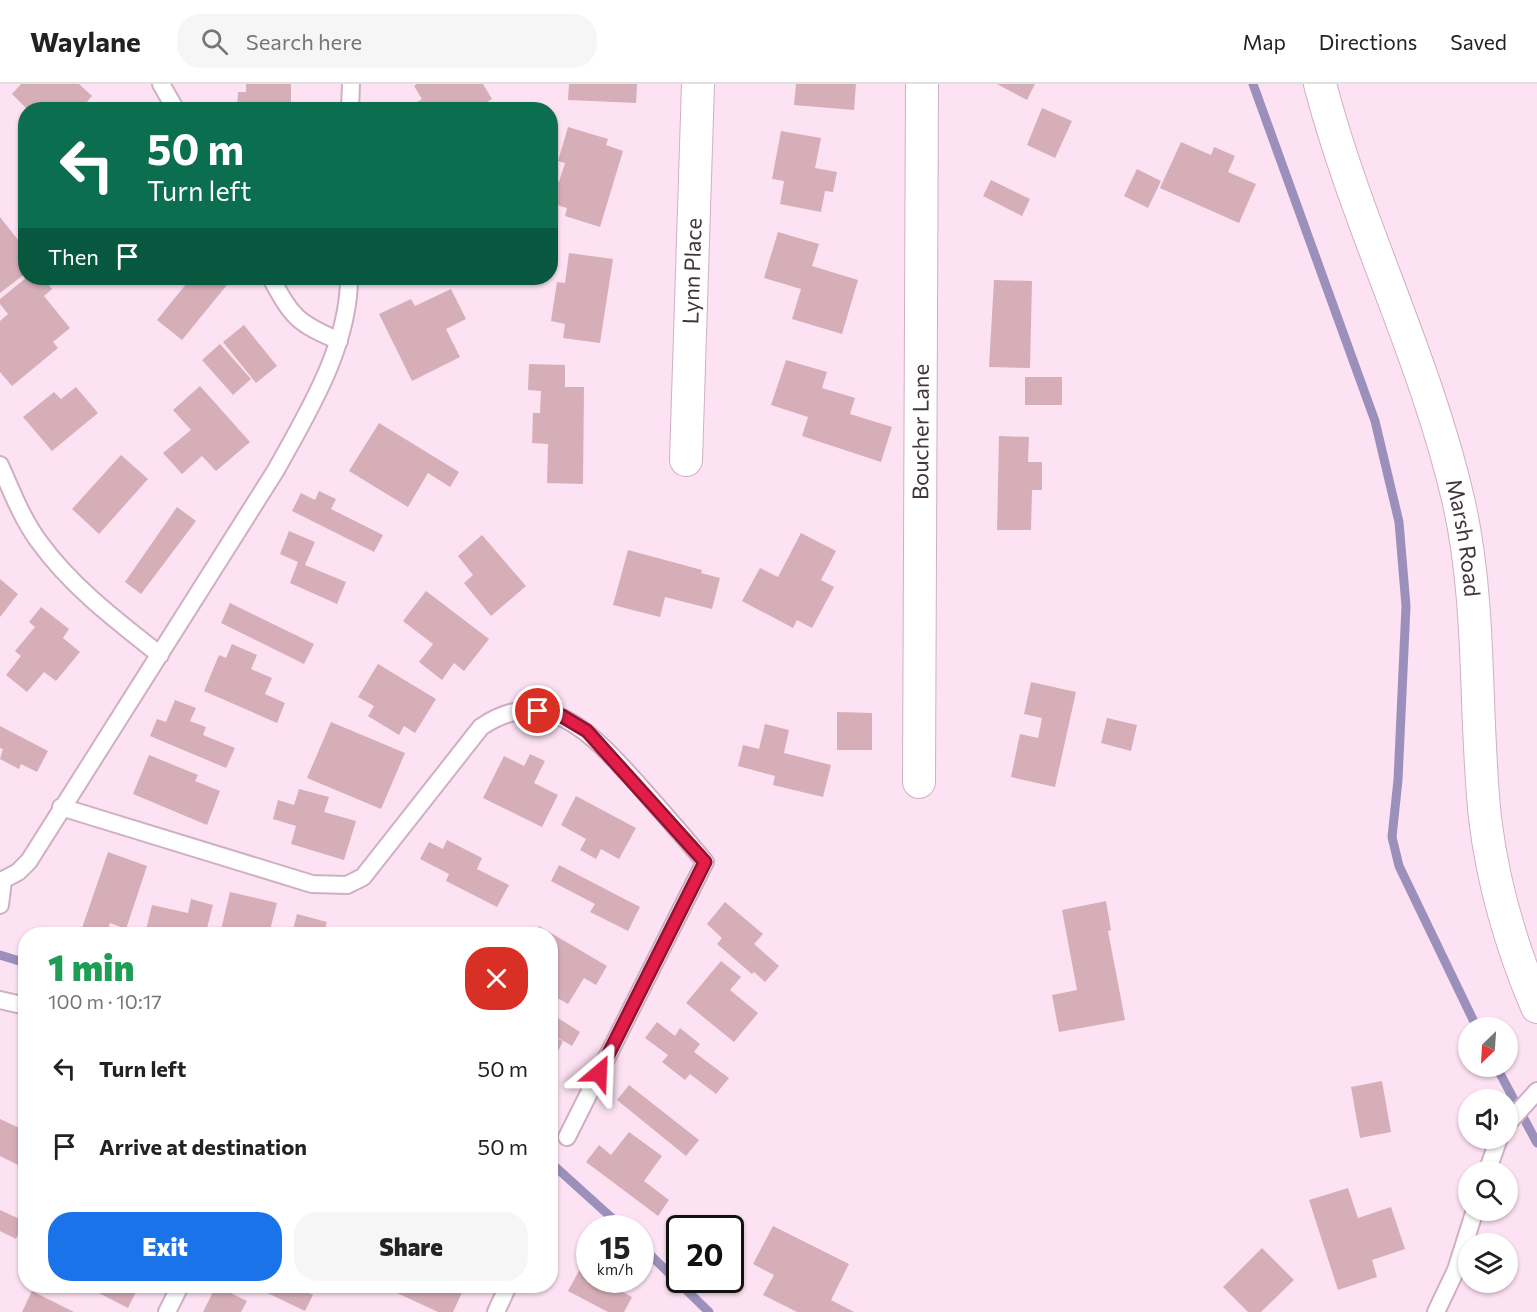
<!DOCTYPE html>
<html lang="en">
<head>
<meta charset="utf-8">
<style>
  body { margin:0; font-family:Commissioner,sans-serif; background:#f6f6f6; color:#222; height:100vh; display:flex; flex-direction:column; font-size:22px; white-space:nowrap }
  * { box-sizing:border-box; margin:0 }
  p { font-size:20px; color:#767676 }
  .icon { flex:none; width:33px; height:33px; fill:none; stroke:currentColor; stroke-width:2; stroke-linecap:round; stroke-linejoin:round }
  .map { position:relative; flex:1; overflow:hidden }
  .sheet { position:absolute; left:18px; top:843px; width:540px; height:366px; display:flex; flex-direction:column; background:#fff; border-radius:24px; box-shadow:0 2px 4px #0004 }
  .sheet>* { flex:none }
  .top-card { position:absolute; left:18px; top:18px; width:540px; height:183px; border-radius:24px; box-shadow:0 2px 4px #0004; background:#0b6e4f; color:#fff; overflow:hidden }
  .needle { width:39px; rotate:205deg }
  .fabs { position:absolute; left:1458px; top:933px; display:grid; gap:12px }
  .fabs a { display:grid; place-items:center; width:60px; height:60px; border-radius:50%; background:#fff; box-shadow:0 2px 4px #0004; font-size:30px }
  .speed { position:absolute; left:576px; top:1131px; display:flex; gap:12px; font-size:30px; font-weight:700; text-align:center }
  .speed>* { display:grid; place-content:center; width:78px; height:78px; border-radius:50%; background:#fff; box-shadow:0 2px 4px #0004; line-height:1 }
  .speed small { font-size:15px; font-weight:400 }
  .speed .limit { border:3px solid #111; border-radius:9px; background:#fff; color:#111 }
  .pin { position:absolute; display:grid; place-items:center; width:51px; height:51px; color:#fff; margin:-26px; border:3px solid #fff; border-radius:50%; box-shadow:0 2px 6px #0007 }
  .me { position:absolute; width:66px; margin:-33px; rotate:26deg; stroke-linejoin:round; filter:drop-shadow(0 0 4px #0008) }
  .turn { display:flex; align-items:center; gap:21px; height:126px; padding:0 30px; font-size:27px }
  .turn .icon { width:78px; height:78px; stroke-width:2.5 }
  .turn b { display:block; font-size:42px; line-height:51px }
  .then { display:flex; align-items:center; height:57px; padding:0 30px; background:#0003; gap:12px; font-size:22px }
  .round { display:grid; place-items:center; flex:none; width:63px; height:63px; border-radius:24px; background:#f6f6f6 }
  .summary { display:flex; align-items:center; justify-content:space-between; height:102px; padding:0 30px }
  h1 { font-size:36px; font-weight:800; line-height:45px; color:#1e9e55 }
  .button { display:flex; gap:12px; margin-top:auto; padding:12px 30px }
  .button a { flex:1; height:69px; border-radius:24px; background:#1a73e8; color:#fff; font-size:24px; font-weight:800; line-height:69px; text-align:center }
  .button a+a { background:#f6f6f6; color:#222 }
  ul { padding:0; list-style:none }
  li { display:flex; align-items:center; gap:18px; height:78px; padding:0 30px }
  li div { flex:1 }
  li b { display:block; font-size:22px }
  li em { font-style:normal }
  header { display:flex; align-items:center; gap:36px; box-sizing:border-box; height:84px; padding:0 30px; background:#fff; border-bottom:2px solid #e0e0e0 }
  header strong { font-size:28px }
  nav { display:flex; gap:33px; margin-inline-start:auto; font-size:21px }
  .search { width:420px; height:54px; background:#f6f6f6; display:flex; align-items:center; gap:15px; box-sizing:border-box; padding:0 21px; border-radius:24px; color:#767676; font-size:22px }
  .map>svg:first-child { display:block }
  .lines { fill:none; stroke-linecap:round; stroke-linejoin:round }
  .stream { stroke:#9b90bb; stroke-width:9 }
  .building { fill:#d6aeb7 }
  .service-casing { stroke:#d0afc5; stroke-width:20 }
  .minor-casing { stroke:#d0afc5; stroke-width:34 }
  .service { stroke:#fff; stroke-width:16 }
  .minor { stroke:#fff; stroke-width:32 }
  .route-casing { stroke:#92132f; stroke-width:15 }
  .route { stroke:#e11d48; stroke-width:10 }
  .labels { text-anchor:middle; stroke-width:4.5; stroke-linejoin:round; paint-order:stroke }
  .street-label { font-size:22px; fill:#41343d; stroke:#fff }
</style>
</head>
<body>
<header>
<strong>Waylane</strong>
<div class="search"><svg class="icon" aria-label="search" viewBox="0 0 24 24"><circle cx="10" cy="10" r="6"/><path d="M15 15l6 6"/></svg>Search here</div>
<nav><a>Map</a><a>Directions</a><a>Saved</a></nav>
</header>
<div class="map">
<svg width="1537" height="1228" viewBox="0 0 1537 1228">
  <rect width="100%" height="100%" fill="#fde2f3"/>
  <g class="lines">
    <path class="stream" d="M1253,0L1375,337L1399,438L1406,522L1398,696L1392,753L1399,782L1477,944
      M0,871L26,879
      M1496,982L1537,1059
      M550,1078L623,1144
      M640,1161L709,1228"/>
  </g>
  <path class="building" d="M21,0H79L92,12L80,26H58L53,21L48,26H28L12,10Z
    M246,0H291V26H237L238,8H246Z
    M417,0H483L492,15L474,26H404L422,15L414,2Z
    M569,0H637L636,19L568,16Z
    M796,0H856L854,26L794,21Z
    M997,0H1035L1027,16Z
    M1042,24L1072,37L1055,74L1027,61Z
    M568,43L608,55L606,61L623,67L600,143L565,132L567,124L550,119V95L559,98L565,79L558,77Z
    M781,47L821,54L815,84L837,88L833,108L825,107L821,128L780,120L784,97L772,95Z
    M1181,58L1211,71L1214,63L1235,72L1228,88L1256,100L1239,139L1160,104Z
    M1137,85L1161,97L1148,124L1124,112Z
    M991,96L1030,115L1022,132L983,112Z
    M0,133L26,166V176L20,180L26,189L0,209Z
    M778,148L819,160L812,182L858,196L842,250L792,235L801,205L764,194Z
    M569,169L613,175L600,259L563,254L565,240L551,237L557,198L565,199Z
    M26,194H43L52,205L44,212L70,244L53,258L58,264L12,302L0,288V237L8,230L0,220V215Z
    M191,194H228L231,196L182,256L157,236Z
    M994,196L1032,197L1030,284L989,283Z
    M451,205L466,235L446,245L460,273L412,297L379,230L411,215L415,222Z
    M244,241L277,282L256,299L223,258Z
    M220,260L251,295L233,311L202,276Z
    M786,276L827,288L822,304L855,314L850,330L892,343L881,378L802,352L808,333L771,321Z
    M529,280L565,281V303H584L583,400L547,399L548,360L532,359L533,329H540L541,307L528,306Z
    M1025,293H1062V321H1025Z
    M200,302L250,358L216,387L202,372L182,390L163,369L191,346L173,326Z
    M76,303L98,329L52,367L23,333L54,308L61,315Z
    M379,339L459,388L450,403L428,389L408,423L349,387Z
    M999,352L1029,353L1028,378H1042V406H1032L1031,446H997Z
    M121,371L148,395L99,450L72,425Z
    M319,407L336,415L331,425L383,451L374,468L292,427L301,409L315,416Z
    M177,423L196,437L141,510L125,498Z
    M289,447L315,458L305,481L346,498L337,520L290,499L298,478L280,470Z
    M801,449L836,467L821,496L834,503L812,544L797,536L793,544L742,517L760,484L778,493Z
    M482,451L526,502L491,532L464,499L473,491L458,472Z
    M628,466L702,486L701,489L720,494L712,525L665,513L660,533L613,521Z
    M0,495L18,510L0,533Z
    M426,507L489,555L464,587L454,579L442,596L419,578L433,560L403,537Z
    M230,519L314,560L304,580L221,539Z
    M41,523L69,545L63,554L80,568L56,597L44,588L27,608L6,591L21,572L15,567L35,543L29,538Z
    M232,560L257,571L251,585L272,594L265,610L285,619L277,639L204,607L219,571L226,574Z
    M378,580L436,615L415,649L404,642L399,651L368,632L374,622L358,613Z
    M1031,598L1076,608L1055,703L1011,693L1020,650L1038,654L1042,634L1024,630Z
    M175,616L196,624L190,637L206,643L203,651L235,664L226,684L150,652L157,635L166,638Z
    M837,628L872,629V666H837Z
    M1107,634L1137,641L1131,667L1101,659Z
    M331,638L405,669L381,725L307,694Z
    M765,640L789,646L784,669L831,681L823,713L773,701L775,692L738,682L743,661L759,665Z
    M0,642L48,667L37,688L21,680L19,685L0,675L3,665L0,664Z
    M530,670L545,677L534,699L558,711L542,743L483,714L504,672L524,682Z
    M149,671L198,691L195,697L220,707L207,741L133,710Z
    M299,705L329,713L324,728L356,737L344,776L291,760L296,742L273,735L278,716L294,721Z
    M576,712L636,744L619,775L601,765L596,775L580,766L586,755L561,741Z
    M447,756L482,774L477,785L509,801L497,823L446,797L449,790L420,775L429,758L443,765Z
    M108,768L147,782L126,845L110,839L106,850H80Z
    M559,781L640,823L628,847L590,828L595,820L551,797Z
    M230,808L277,819L269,850H220Z
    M191,815L213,821L206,848L198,846L197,850H145L152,821L188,829Z
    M1106,817L1111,846L1108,847L1125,936L1059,948L1052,911L1077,906L1062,826Z
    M725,818L763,850L754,860L779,882L765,898L754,888L752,890L717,860L722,854L707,840Z
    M297,830L327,838L323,850H292Z
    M539,842L607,882L596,901L584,894L568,920L550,910V850H534Z
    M721,877L741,893L730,906L758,929L734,958L686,919Z
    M550,929L580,948L572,962L550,949Z
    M657,938L675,952L680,944L700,960L694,968L729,994L716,1010L690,990L685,996L662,978L668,971L645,954Z
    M550,951L563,957L553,977L550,975Z
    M1382,997L1391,1048L1360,1054L1351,1003Z
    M629,1001L699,1056L686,1072L617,1016Z
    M0,1035L26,1047V1085L0,1072Z
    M629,1048L662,1072L644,1097L669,1116L658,1132L586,1078L599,1061L611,1071Z
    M1348,1104L1358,1134L1391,1123L1405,1165L1372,1176L1377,1193L1338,1206L1309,1116Z
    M0,1126L24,1137L16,1155L0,1147Z
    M773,1142L849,1180L831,1216L854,1228H797L763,1211L774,1191L753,1180Z
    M1262,1164L1294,1196L1261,1228H1248L1223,1203Z
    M580,1185L590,1190V1196H600L632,1213L624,1228H608L568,1207Z
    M93,1202H139L128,1224L91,1205Z
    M216,1202L247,1217L241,1228H203Z
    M253,1202H295L313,1211L305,1227Z
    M382,1202H465L453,1228H438Z
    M32,1207L74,1228H22Z"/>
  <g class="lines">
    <g class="service-casing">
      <path id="service" d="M161,0L176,26
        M350,26L351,0
        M271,194C292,233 297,239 339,257
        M0,381C12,408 22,435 40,459C72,503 117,537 160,571
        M61,723L312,800L347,801L363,793L481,643C547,598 594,652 636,698C659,724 683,751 705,778L567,1053
        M0,821L3,796L18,788L29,777L276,386C308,328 349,262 349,194
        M0,916L26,922
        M1508,1039L1537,1007
        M1487,1088L1499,1054
        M167,1228L180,1202
        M496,1228L508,1202
        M1436,1228L1456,1186L1475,1126"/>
    </g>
    <g class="minor-casing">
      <g id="minor">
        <path id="s1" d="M1320,0C1357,142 1426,274 1459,419C1482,522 1474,629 1485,734C1493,800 1511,862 1537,923"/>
        <path id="s2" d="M686,376L698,0"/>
        <path id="s3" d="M919,698L922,0"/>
      </g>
    </g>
    <use href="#service" class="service"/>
    <use href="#minor" class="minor"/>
  </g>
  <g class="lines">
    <g class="route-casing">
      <path id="route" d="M538,627L562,632L587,647L705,778L599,989"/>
    </g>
    <use href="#route" class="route"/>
  </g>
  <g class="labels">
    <g class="street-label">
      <text dy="8" stroke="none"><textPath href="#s2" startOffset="189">Lynn Place</textPath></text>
      <text dy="8" stroke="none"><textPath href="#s3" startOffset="350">Boucher Lane</textPath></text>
      <text dy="8" stroke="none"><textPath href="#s1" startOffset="477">Marsh Road</textPath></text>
    </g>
  </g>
</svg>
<div class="fabs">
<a><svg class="needle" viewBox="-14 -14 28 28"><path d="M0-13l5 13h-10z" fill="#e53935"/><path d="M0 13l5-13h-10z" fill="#767676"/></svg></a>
<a><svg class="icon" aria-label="sound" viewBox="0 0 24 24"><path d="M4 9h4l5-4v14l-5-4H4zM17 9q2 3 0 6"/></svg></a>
<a><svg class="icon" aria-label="search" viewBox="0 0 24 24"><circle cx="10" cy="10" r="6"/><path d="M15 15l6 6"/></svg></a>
<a><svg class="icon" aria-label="layers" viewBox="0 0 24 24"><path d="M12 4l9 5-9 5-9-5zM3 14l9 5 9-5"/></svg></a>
</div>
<div class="speed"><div>15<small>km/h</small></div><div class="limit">20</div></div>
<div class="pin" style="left:538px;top:627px;background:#d93025"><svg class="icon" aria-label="arrive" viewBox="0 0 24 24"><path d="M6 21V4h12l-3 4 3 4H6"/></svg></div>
<svg class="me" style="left:599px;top:989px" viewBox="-20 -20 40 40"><path d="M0-17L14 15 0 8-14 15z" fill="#e11d48" stroke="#fff" stroke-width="4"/></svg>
<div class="top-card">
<div class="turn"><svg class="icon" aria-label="left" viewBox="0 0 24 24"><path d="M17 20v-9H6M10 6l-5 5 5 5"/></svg><div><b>50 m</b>Turn left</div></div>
<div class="then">Then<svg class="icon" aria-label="arrive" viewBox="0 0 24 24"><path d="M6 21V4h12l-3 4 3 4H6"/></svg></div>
</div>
<section class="sheet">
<div class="summary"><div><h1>1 min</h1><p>100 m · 10:17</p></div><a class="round" style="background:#d93025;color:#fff"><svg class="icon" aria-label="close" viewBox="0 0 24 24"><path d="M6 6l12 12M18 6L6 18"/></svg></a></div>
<ul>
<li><svg class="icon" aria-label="left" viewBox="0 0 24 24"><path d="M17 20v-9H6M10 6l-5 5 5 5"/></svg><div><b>Turn left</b></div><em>50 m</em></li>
<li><svg class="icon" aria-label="arrive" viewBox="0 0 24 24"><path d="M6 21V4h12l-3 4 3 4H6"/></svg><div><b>Arrive at destination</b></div><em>50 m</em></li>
</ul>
<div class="button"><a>Exit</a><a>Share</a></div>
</section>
</div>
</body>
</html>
